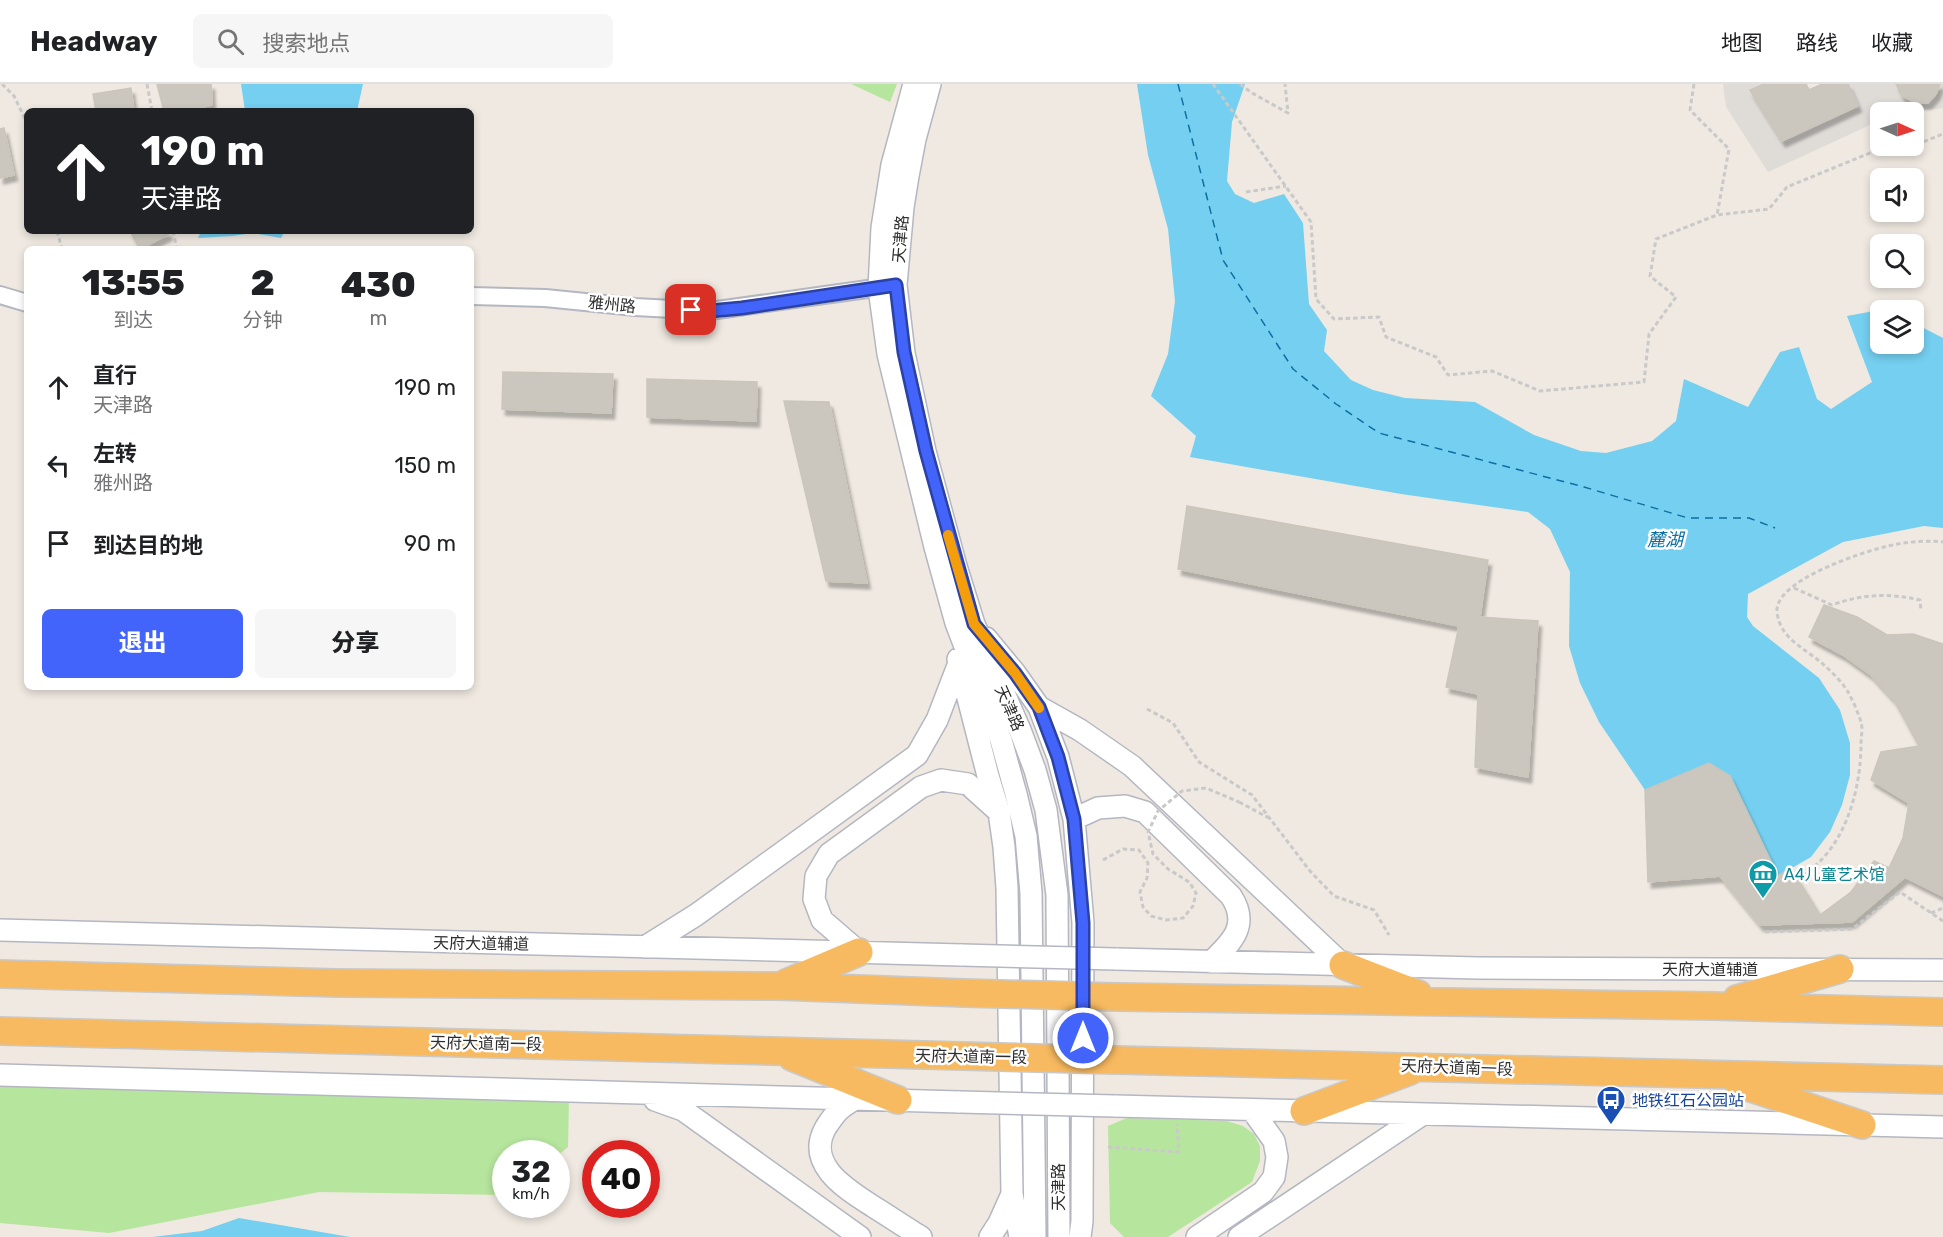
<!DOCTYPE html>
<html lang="zh">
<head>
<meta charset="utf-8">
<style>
  body { margin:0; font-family:Rubik,"Noto Sans SC",sans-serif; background:#f6f6f6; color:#202124; height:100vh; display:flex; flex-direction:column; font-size:22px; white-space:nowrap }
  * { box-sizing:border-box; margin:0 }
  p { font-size:20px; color:#757577 }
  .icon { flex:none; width:33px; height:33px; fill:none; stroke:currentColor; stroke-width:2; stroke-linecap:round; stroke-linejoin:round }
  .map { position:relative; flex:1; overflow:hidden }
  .drawer { position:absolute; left:24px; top:162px; width:450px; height:444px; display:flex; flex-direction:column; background:#fff; border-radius:9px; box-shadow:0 3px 9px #0003 }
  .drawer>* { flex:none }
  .top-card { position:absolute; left:24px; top:24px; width:450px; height:126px; border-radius:9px; box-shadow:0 3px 9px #0003; background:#202124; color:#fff; overflow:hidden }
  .needle { width:39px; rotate:93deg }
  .controls { position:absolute; left:1870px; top:18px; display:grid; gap:12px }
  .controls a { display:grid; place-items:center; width:54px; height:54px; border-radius:9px; background:#fff; box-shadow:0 3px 9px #0003; font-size:30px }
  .speed { position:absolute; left:492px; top:1056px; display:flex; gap:12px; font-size:30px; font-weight:700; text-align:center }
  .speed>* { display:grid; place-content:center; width:78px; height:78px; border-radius:50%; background:#fff; box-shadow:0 3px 9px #0003; line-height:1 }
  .speed small { font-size:15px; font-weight:400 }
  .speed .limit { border:9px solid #d22; background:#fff; color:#111 }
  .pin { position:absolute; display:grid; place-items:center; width:51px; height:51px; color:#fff; margin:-26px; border-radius:12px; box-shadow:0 3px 9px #0006 }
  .me { position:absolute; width:66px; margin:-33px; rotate:0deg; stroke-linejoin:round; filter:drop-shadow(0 0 4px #0008) }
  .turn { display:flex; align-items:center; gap:21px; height:126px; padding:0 18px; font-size:27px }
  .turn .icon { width:78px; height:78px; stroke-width:2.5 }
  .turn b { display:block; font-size:42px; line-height:51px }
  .eta { display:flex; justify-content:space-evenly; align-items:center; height:102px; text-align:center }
  .eta b { font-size:36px; font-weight:800; line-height:42px }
  .action { display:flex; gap:12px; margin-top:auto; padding:12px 18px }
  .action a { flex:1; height:69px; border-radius:9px; background:#4264fb; color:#fff; font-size:24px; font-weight:800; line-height:69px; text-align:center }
  .action a+a { background:#f6f6f6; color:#202124 }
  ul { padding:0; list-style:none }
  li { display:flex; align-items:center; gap:18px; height:78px; padding:0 18px }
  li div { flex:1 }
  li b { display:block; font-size:22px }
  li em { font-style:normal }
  header { display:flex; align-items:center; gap:36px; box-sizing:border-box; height:84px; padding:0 30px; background:#fff; border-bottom:2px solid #e0e0e0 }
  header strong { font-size:28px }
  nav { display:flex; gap:33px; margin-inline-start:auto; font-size:21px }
  .search { width:420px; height:54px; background:#f6f6f6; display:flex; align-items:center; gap:15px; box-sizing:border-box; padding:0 21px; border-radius:9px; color:#757577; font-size:22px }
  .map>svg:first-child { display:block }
  .green { fill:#b6e59e }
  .plaza { fill:#dfdcd8 }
  .water { fill:#75cff0 }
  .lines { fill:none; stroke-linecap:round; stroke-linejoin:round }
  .ferry { stroke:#0d6fa3; stroke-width:1.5; stroke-dasharray:8 6; stroke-linecap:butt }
  .building { fill:#cbc7bf; stroke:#cbc5ba; stroke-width:1.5; filter:url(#shadow) }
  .minor-casing { stroke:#b4b7c1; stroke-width:20 }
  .tertiary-casing { stroke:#b4b7c1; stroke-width:24 }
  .trunk-casing { stroke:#c9c9c9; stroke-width:30 }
  .path { stroke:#c9c9c9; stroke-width:3; stroke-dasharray:4.5 3; stroke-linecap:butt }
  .minor { stroke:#fff; stroke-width:16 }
  .tertiary { stroke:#fff; stroke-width:21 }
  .trunk { stroke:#f8ba60; stroke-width:27 }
  .tertiary-bridge-casing { stroke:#b4b7c1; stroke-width:24; stroke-linecap:butt }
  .trunk-bridge-casing { stroke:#c9c9c9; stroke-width:30; stroke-linecap:butt }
  .path-bridge { stroke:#c9c9c9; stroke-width:3; stroke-dasharray:4.5 3; stroke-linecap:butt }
  .tertiary-bridge { stroke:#fff; stroke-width:21 }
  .trunk-bridge { stroke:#f8ba60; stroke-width:27 }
  .route-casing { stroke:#2b41a3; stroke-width:15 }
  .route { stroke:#4264fb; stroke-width:10 }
  .slow { stroke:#f59e0b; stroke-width:10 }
  .labels { text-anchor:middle; stroke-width:5; stroke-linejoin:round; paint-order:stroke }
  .street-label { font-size:16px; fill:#2e2e2e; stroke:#fff }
  .culture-label { font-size:16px; fill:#0d838f; stroke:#fff; text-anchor:start }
  .transit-label { font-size:16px; fill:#164399; stroke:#fff; text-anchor:start }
  .water-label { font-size:18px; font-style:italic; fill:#0d6fa3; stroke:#fff }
</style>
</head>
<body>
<header>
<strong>Headway</strong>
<div class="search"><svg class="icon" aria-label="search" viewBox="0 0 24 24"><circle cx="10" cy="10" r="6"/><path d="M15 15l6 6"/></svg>搜索地点</div>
<nav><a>地图</a><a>路线</a><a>收藏</a></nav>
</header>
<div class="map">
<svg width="1943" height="1153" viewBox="0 0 1943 1153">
  <defs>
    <filter id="shadow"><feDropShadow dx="3.5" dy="6" stdDeviation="1.5" flood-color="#0004"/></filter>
  </defs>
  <rect width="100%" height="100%" fill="#efe9e1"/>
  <path class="green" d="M851,0H897L890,18Z
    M0,1001L569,1015L568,1063L557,1072L556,1070H506L505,1111L319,1108L109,1149L0,1139Z
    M1127,1034L1227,1037L1243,1042L1254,1050L1260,1062V1077L1252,1098L1168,1153H1124L1110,1139L1108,1042Z"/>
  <path class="plaza" d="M1723,0H1764L1750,7L1782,57L1858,23L1848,0H1896L1902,12L1916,19H1928L1936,10L1940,0H1943V24L1913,28H1881V36L1768,88L1726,23Z"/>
  <path class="water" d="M241,0H363L357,27H245Z
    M1137,0H1245L1232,38L1227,97L1235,110L1254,119L1284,110L1303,139L1309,220L1327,246L1324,267L1351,296L1373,306L1405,314L1475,318L1534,351L1581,367L1606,369L1652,357L1676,337L1684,295L1748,323L1780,268L1799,263L1817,315L1831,325L1872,298L1847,232L1874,227L1881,229V260H1914V239L1943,254V444L1924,442L1843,458L1748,510L1747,533L1753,542L1819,594L1840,626L1850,659V691L1842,721L1830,748L1811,773L1778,792L1730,692L1709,679L1645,706L1599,638L1580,599L1569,562L1570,488L1550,445L1528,428L1401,410L1190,373L1196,352L1151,312L1168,270L1175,217L1168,145L1148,71Z
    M201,147H285L281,154L252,149L233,152L198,154Z
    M239,1134L350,1153H152L202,1147Z"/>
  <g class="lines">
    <path class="ferry" d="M1178,0L1223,176L1293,285L1336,320L1379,349L1584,403L1688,434H1749L1775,444"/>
  </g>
  <path class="building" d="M157,0H211L212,21L187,27H164Z
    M1764,0H1806L1809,6L1822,0H1848L1858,22L1782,57L1750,6Z
    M1896,0H1940L1936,10L1928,19H1916L1902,12Z
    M131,4L134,27H96L93,10Z
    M4,44L14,91L0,94V45Z
    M130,147H167L169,150L140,165Z
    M503,288L613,290L611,329L502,325Z
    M647,295L757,298L756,337L647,333Z
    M784,317L829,318L867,499L826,497Z
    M1187,422L1488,476L1480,533L1538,537L1528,693L1475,683L1478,610L1446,603L1459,542L1178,485Z
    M1824,521L1857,533L1887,551L1913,550L1943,560V812L1905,793L1852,838L1760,841L1720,792L1648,798L1645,706L1709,679L1730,692L1778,792L1791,784L1820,831L1851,808L1874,777L1889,784L1903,754L1909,719L1871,696L1881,668L1919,662L1894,616L1871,591L1843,571L1809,553Z"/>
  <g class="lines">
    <g class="minor-casing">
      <path id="minor" d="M0,211L27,219
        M471,212L545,214L635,223L710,227L889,202"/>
    </g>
    <g class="tertiary-casing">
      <path id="tertiary" d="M914,0L892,81L882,144L879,204L888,270L935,463L956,539L1001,656L1016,710L1026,752L1031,809L1035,1153
        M930,0L915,55L908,92L903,123L896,201L904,269L925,367L956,482L974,540L1020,646L1035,686L1046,726L1057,811L1059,1153
        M986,554L1015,589L1039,623L1058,673L1074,735L1083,839L1082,1137L1080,1153
        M958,575L988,692L999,728L1004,763L1007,804L1012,1110L1020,1153
        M1039,623L1080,646L1132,682L1343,881
        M1074,735L1098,724L1125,722L1145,728L1231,812C1250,841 1232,858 1211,878
        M0,846L962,871
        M645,863L696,831L917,671L937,636L959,579
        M859,868L822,836L814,815L816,792L829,770L921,703L941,696L968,700L998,727
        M1116,875L1478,884L1943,886
        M0,991L960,1018
        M855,1015C839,1024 836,1028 826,1043C804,1081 848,1106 874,1123C890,1133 905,1143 921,1153
        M655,1016L683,1026L860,1153
        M1115,1022L1943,1043
        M990,1153L999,1139L1012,1110
        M1197,1153L1263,1108L1274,1093L1277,1073L1274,1057L1252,1026
        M1239,1153L1423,1030"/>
    </g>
    <g class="trunk-casing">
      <path id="trunk" d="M1343,881L1418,910
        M0,890L337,899L779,902L964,909
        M786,899L859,868
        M1117,913L1713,922L1943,928
        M1737,915L1840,885
        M0,947L962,972
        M792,973L898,1016
        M1117,976L1943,996
        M1739,1000L1862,1041
        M1304,1027L1410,987"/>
    </g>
    <path class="path" d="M2,0L14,12L27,39
      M147,0L152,27
      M1213,0L1311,138L1316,215L1334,235L1379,233L1386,253L1436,273L1448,291L1492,287L1540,307L1644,298L1649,250L1676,213L1650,192L1656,155L1717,131L1769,125L1787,103L1887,62H1913L1943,50
      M1240,0L1252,9L1288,29L1285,0
      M1694,0L1690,26L1729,65L1717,131
      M1246,108L1286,102
      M57,147L62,165
      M173,147L177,165
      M1794,504L1832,521C1862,510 1889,509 1920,516L1921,527
      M1147,625L1173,639L1199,678L1252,711L1310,787L1334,812L1374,826L1389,851
      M1239,718L1269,734
      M1103,776L1123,765L1139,766L1148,779L1147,794L1140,808L1143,823L1151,832L1166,836L1183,834L1193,822L1196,809L1190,799
      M1802,791C1844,767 1861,707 1861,660C1861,653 1863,644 1861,638C1858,628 1853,617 1848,608C1843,599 1832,588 1824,581C1807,565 1780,556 1777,528C1774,497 1860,469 1884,463C1903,458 1924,456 1943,458
      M1931,829L1943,824
      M1765,848L1852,845L1900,808L1943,837
      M1108,1063L1179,1068L1177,1040"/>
    <use href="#minor" class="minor"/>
    <use href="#tertiary" class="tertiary"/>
    <use href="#trunk" class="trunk"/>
    <g class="tertiary-bridge-casing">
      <path id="tertiary-bridge" d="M962,871L1116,875
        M960,1018L1115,1022"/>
    </g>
    <g class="trunk-bridge-casing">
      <path id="trunk-bridge" d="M964,909L1117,913
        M962,972L1117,976"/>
    </g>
    <path class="path-bridge" d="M1189,798L1168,785L1153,770L1148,748L1158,727L1182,707L1206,704L1239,718"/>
    <use href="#tertiary-bridge" class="tertiary-bridge"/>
    <use href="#trunk-bridge" class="trunk-bridge"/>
  </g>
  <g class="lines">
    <g class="route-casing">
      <path id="route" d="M691,226L710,227L742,224L896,201L904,268L926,367L974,540L1015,589L1039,623L1058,673L1074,735L1083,839V954"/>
    </g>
    <use href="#route" class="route"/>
    <path class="slow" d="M948,451L974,540L1015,589L1039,624"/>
  </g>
  <defs>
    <g id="museum-pin" transform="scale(1.5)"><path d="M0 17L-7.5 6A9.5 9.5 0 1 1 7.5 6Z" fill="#0f9aa8" stroke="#fff"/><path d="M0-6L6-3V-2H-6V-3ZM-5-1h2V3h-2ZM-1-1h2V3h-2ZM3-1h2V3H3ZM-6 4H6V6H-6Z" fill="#fff"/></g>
    <g id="bus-pin" transform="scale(1.5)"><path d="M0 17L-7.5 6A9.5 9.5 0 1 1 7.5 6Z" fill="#1a4fb4" stroke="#fff"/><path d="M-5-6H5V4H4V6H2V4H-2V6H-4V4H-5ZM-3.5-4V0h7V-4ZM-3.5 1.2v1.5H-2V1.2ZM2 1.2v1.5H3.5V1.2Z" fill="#fff"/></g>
  </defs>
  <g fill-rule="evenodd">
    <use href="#museum-pin" x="1763" y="790"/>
    <use href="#bus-pin" x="1611" y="1016"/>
  </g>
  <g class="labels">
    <g class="street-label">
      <text transform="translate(900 155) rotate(-85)" y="6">天津路</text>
      <text transform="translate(612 220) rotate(6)" y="6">雅州路</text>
      <text transform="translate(1010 624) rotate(66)" y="6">天津路</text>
      <text transform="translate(481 859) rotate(1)" y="6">天府大道辅道</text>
      <text x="1710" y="891">天府大道辅道</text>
      <text transform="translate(486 959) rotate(1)" y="6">天府大道南一段</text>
      <text transform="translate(971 972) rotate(1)" y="6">天府大道南一段</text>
      <text transform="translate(1457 983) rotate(2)" y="6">天府大道南一段</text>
      <text transform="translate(1058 1103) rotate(-90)" y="6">天津路</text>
    </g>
    <g class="culture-label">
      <text x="1784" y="796">A4儿童艺术馆</text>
    </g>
    <g class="transit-label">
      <text x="1632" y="1022">地铁红石公园站</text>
    </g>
    <g class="water-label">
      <text x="1665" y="462">麓湖</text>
    </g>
  </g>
</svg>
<div class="controls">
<a><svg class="needle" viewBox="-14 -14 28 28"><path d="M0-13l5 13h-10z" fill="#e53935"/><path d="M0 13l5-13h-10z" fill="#757577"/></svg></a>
<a><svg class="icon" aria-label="sound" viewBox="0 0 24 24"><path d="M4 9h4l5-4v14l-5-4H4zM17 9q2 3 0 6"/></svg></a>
<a><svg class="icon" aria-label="search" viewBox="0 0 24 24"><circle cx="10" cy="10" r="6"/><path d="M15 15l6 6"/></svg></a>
<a><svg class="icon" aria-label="layers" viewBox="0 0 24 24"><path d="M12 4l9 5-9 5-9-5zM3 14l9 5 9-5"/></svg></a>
</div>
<div class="speed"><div>32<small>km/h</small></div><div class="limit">40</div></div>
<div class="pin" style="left:691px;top:226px;background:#d93025"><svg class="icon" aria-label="arrive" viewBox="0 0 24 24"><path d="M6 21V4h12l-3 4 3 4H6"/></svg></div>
<svg class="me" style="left:1083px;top:954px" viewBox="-20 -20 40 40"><circle r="17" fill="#4264fb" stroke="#fff" stroke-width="3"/><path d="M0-11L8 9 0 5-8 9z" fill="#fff"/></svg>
<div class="top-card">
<div class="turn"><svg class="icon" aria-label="ahead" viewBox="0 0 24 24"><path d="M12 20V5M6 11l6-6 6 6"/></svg><div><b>190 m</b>天津路</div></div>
</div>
<section class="drawer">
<div class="eta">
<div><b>13:55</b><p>到达</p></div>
<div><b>2</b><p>分钟</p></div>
<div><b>430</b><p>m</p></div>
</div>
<ul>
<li><svg class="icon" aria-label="ahead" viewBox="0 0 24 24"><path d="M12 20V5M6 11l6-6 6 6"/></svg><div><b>直行</b><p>天津路</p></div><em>190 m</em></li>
<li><svg class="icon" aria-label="left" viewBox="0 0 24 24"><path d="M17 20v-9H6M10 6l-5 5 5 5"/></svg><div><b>左转</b><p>雅州路</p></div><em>150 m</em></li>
<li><svg class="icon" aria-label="arrive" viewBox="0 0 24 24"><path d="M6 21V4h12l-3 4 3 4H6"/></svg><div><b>到达目的地</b></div><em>90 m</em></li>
</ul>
<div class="action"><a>退出</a><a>分享</a></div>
</section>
</div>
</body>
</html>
